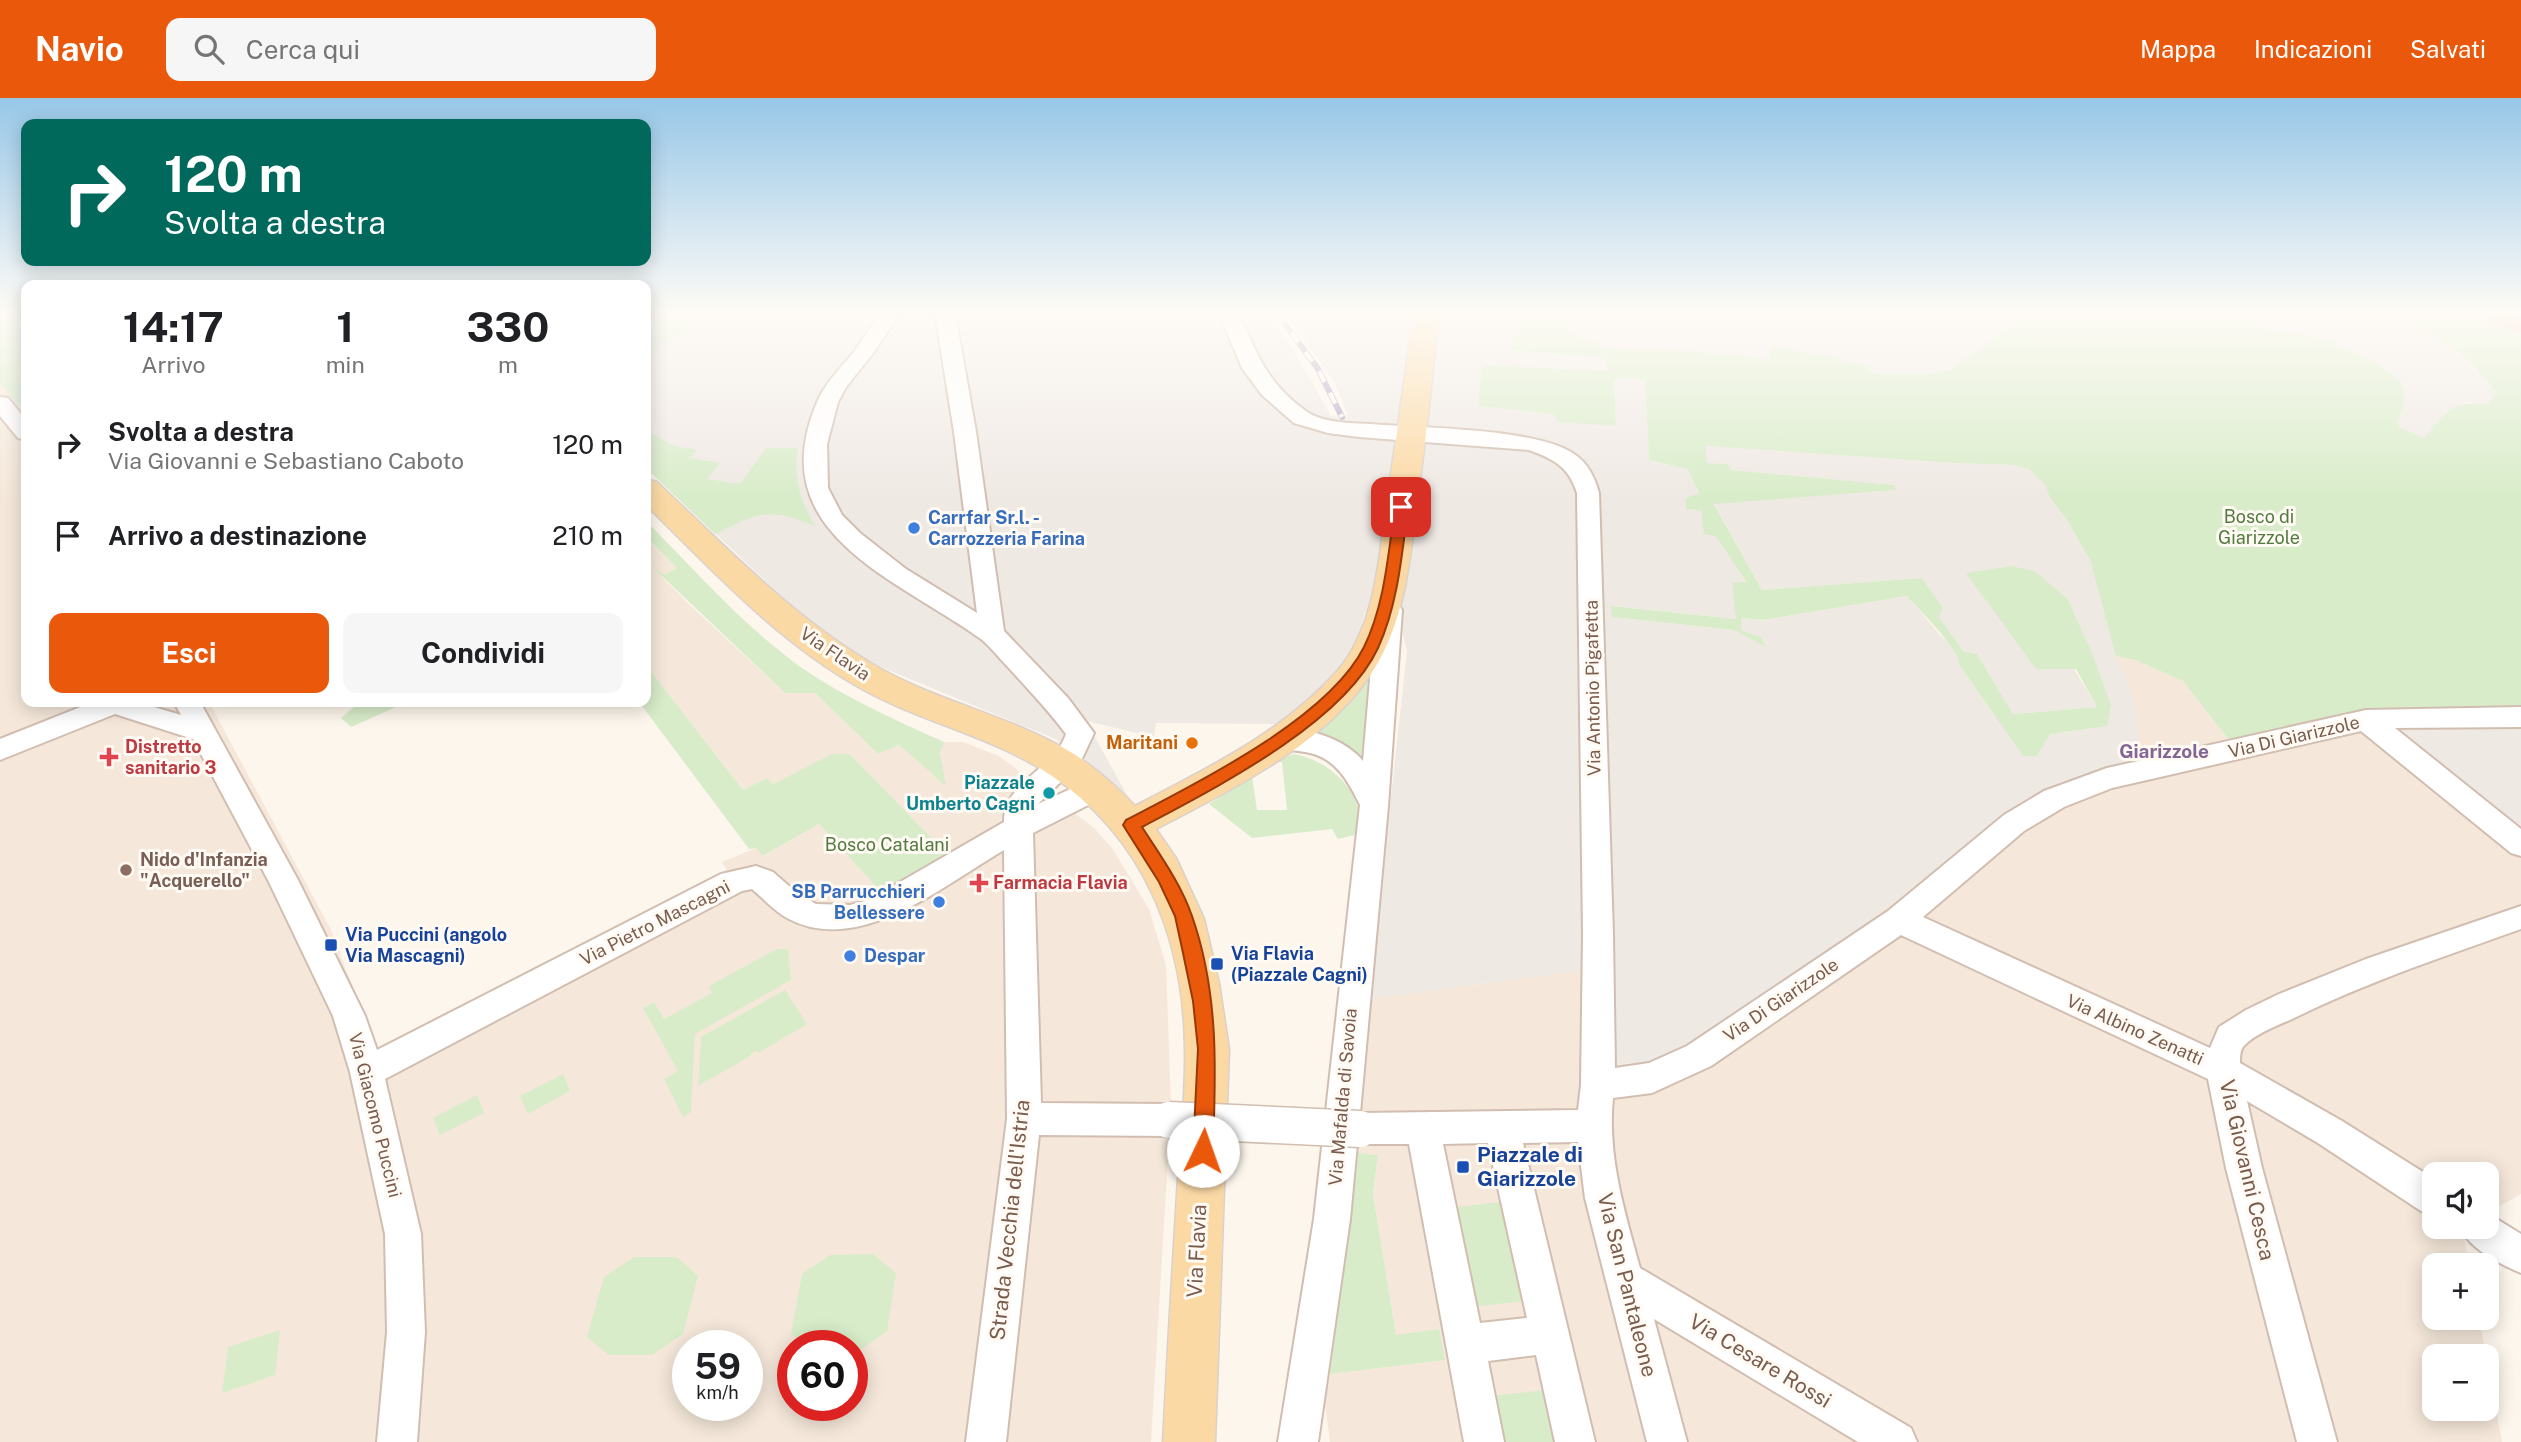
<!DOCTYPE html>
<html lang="it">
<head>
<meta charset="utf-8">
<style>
  body { margin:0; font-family:"Public Sans",sans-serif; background:#f6f6f6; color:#202124; height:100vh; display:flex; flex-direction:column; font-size:26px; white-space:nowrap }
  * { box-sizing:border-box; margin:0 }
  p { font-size:23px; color:#757577 }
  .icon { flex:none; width:38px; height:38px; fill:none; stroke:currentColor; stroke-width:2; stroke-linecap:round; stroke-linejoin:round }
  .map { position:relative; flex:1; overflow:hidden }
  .panel { position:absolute; left:21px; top:182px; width:630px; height:427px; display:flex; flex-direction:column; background:#fff; border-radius:14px; box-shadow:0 4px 18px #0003 }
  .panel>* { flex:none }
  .top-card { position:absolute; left:21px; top:21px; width:630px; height:147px; border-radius:14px; box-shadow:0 4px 18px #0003; background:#00695c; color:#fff; overflow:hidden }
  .controls { position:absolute; left:2422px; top:1064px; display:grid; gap:14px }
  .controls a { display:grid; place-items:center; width:77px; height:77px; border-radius:14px; background:#fff; box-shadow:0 4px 18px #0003; font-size:35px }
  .speed { position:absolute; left:672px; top:1232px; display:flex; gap:14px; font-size:35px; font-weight:700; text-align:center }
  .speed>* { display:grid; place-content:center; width:91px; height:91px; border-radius:50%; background:#fff; box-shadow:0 4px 18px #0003; line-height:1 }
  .speed small { font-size:18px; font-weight:400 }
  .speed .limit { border:10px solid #d22; background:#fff; color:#111 }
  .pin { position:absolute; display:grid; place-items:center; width:60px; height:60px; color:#fff; margin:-30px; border-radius:14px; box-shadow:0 4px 10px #0006 }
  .me { position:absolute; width:77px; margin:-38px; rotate:3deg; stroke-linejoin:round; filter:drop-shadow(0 0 5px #0008) }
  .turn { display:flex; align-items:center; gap:24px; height:147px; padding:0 28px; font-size:32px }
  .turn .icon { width:91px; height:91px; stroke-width:2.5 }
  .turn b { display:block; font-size:49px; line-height:60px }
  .eta { display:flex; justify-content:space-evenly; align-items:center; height:119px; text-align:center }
  .eta b { font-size:42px; font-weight:700; line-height:49px }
  .cta { display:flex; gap:14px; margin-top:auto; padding:14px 28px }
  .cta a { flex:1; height:80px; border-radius:14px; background:#ea580c; color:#fff; font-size:28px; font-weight:700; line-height:80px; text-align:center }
  .cta a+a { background:#f6f6f6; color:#202124 }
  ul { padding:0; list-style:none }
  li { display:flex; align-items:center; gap:21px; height:91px; padding:0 28px }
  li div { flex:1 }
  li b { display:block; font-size:26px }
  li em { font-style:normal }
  header { display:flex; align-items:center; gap:42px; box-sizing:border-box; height:98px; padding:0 35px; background:#ea580c; color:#fff }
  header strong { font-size:33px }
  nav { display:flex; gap:38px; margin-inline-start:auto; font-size:24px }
  .search { width:490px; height:63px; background:#f6f6f6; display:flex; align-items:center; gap:18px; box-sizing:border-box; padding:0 24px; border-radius:14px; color:#757577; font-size:26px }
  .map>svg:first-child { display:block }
  .residential { fill:#f5e8da; fill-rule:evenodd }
  .industrial { fill:#efe9e4 }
  .green { fill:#d8ecc9 }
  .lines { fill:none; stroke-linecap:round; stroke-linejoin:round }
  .minor-casing { stroke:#d1beb0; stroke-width:4 }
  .major-casing { stroke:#dad1cd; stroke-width:3 }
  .highway-casing { stroke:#dad1cd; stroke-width:4 }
  .minor { fill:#fff; fill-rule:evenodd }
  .major { fill:#fbd9a5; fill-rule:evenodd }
  .highway { fill:#f7b7a3; fill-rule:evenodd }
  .rail-casing { stroke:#b9a8c9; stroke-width:6 }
  .rail { stroke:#fffaf3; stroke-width:4.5; stroke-dasharray:12; stroke-linecap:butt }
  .minor-bridge-casing { stroke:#d1beb0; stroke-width:39; stroke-linecap:butt }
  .minor-bridge { stroke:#fff; stroke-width:36 }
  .route { fill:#ea580c; stroke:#983908; stroke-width:2 }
  .shop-dot { fill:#3f7fe0; stroke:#fffaf3; stroke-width:2.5 }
  .food-dot { fill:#e8710a; stroke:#fffaf3; stroke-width:2.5 }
  .health-dot { fill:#e0444e; stroke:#fffaf3; stroke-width:2.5 }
  .culture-dot { fill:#0f9aa8; stroke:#fffaf3; stroke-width:2.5 }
  .education-dot { fill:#8d6e63; stroke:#fffaf3; stroke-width:2.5 }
  .transit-dot { fill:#1a4fb4; stroke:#fffaf3; stroke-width:2.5 }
  .labels { text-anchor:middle; stroke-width:6; stroke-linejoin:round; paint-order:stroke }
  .park-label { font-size:18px; fill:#537a41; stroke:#fffaf3 }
  .shop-label { font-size:18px; font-weight:bold; fill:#366cbe; stroke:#fffaf3; text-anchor:start }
  .street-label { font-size:18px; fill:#7a5c4d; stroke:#fffaf3 }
  .food-label { font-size:18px; font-weight:bold; fill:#c56008; stroke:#fffaf3; text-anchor:end }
  .health-label { font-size:18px; font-weight:bold; fill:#be3a42; stroke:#fffaf3; text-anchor:start }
  .culture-label { font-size:18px; font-weight:bold; fill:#0d838f; stroke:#fffaf3; text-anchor:end }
  .education-label { font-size:18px; font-weight:bold; fill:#785e54; stroke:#fffaf3; text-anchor:start }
  .transit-label { font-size:18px; font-weight:bold; fill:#164399; stroke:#fffaf3; text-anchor:start }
  .neighbourhood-label { font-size:19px; font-weight:bold; fill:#846695; stroke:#fffaf3 }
  .near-transit-label { font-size:21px; font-weight:bold; fill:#164399; stroke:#fffaf3; text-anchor:start }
  .near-street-label { font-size:21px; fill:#7a5c4d; stroke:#fffaf3 }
</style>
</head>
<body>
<header>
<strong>Navio</strong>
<div class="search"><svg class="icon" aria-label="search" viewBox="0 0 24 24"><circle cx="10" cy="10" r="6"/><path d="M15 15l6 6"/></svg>Cerca qui</div>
<nav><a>Mappa</a><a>Indicazioni</a><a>Salvati</a></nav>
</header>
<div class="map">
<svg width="2521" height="1344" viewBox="0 0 2521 1344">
  <rect width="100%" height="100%" fill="#fdf6ec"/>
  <path class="residential" d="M0,285L26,316V604H209L331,832L378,956L728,775L722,764L756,750L764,758L819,726L881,794L946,755L850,656H832L773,686L767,680L743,692L646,567V445L649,443L677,470L664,477L647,464L690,507L785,595H815L878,656L899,647L945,687L940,655L944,644H963L999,658L1094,730L1112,750L1149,811L1166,867L1171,1009L1151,1344H0ZM688,1248H747V1307H688ZM793,1248H852V1307H793Z
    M2116,558L2135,562L2183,583L2232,646L2358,615L2521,741V1096L2487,1115V1076H2434V1129H2462L2469,1167H2434V1220H2479L2486,1258H2434V1311H2487V1263L2502,1344H1330L1325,1305L1330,1276L1445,1262L1396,1237L1373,1096L1378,1057L1358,1055L1369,901L1583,872L1588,965L1653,966L1951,760L1992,727L2043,699L2120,569Z"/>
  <path class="industrial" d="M646,215H1265L1288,243L1331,318L1342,319L1348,317L1335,285L1285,215H2038L2013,226L1951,272L1926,276H1876L1867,269L1771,249L1770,261L1697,253L1617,252L1576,238L1557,219L1515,218L1514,252L1606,260L1609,273L1482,267L1478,308L1554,316L1616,328L1614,280L1645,281L1649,362L1687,371L1699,395L1701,412L1746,485L1736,521L1612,508V519L1734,532L1765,548L1761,539L1741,532V520L1763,522L1907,498L1940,537L1952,547L1959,559L1960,568L1995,618L2037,658L2050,636L2107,627L2067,500L2035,473L2012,468L2097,609L2013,616L1977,556L1963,553L1938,518L1943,509L1922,480L1762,492L1714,405L1896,392L1894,387L1730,372L1728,366L1707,365L1706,348L1953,365L2013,367L2029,371L2047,388L2049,398L2067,422L2090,462L2117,558L2135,606L2141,660L2043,699L1992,727L1843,844L1709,936L1653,966L1588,965L1583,872L1369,901L1407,553L1398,517L1365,514L1359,537L1338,570L1309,602L1279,626L1156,625L1154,639L1086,623L1127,697L1084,660L1055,641L886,571L852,554L813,528L646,370Z
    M2218,215H2357L2361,218L2404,224L2446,245L2486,280L2496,295L2489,306L2466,304L2446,314L2424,340L2397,328L2405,302L2325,241L2279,233Z
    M2521,614V733L2370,615Z"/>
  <path class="green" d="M0,215H26V316L0,285Z
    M2038,215H2218L2279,233L2325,241L2372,263L2400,283L2405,302L2397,328L2424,340C2447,313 2451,302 2488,306L2496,294C2474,264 2441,237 2405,225C2392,220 2375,220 2361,218L2357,215H2475L2521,235V614L2232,646L2183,583L2135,562L2116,558L2090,462L2067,422L2049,398L2046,388L2029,371L2013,367L1953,365L1706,348L1707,365L1728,366L1731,372L1894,387L1896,392L1714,406L1762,492L1922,480L1943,509L1939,519L1963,553L1977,556L2013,616L2097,609L2076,571H2036L1966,475L2012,468L2035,473L2067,500L2092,555L2111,607L2107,628L2050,636L2037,658H2023L1960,568C1959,549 1921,515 1907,498L1763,522L1741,520V532L1761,539L1766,549L1734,532L1612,519L1611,508L1736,521L1732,485L1746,484L1716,438L1704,436L1701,412L1686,411V400L1699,395L1687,371L1649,362L1645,281L1614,280L1616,328L1558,324L1554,316L1478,308L1482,267L1609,273L1605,260L1513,252L1515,218L1557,219L1576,238L1617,252L1697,253L1769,261L1771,248L1834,259L1867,269L1876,276H1926L1951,272L2013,226Z
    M646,220L690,221L697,233L655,245L658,253L646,261Z
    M646,332L674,348L697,352L690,360L720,365L707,381L740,386L766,350H798C793,380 800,402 815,428C769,409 759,414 715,436L646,370Z
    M646,423C696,473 744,529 802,570C846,600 895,622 944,644L940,655L946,688L899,647L878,656L815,595H785L646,463L664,477L677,470L650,443L646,445Z
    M646,567L743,692L767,680L773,686L832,656H850L946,755L881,794L819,726L763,758L756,750L749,751L639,604H646Z
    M1376,567L1363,662L1350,651L1311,635Z
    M360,604H407L351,629L341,620Z
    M1294,656C1321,661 1350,681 1358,710C1360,717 1356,729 1355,737L1338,741L1332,731L1252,740L1209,706L1252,678L1257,712H1287L1282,664H1272Z
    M777,851H788L791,882L695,936L691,1014L683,1019L664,981L678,973L643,910L654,904L664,921L712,895L709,888Z
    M785,892L807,926L760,954L755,953L747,960L698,988L701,939Z
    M563,976L570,993L528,1016L520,998Z
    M477,997L484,1015L440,1037L433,1020Z
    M1358,1055L1378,1057L1373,1096L1396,1237L1439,1231L1445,1262L1330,1276Z
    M1507,1103L1532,1202L1472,1209L1450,1110Z
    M873,1156L896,1175L887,1233L858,1254H852V1248H807L791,1236L802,1176L830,1157Z
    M634,1159H677L698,1178L683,1236L652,1257H609L587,1239L604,1179Z
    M280,1232L275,1277L222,1295L228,1249Z
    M1546,1292L1558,1344H1501L1491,1298Z"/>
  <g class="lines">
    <g class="minor-casing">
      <path id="minor" d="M880,215H900L874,254L846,289L838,304L827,346L828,390L842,417L860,435L906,471L977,515L954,334L935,215H955L976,334L1004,533L1068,600L1094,635L1080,665L1038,706L1094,680L1104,683L1108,691L1104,699L1033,735L1041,1005L1169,1006L1181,1011L1186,1022L1181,1033L1169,1038L1039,1037L1006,1344H966L1007,1021L1004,752C944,787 860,858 789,821C775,814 764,801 752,791L742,793L385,981L421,1136L425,1234L417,1344H377L387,1234L385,1136L350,974L333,918L269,784L193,641L115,616L0,662V641L93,604H137L181,617L174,604H200L298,782L365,918L377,952L721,776L756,768L773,774L798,796L816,806L850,807L869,802L1004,724C1003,684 1055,671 1066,636C1048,612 1027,590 1007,568C998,559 990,548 981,541C898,481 762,436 816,307C824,286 839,272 853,255C863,242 871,228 880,215Z
        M1219,215H1239C1257,257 1268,287 1307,314C1324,325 1350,325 1370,326C1419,330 1537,330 1574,356C1588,365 1595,380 1599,395L1613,836L1615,970L1649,965L1687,948L1888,813L2004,717L2044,693L2107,670L2366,612L2521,609V629L2395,630L2521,731V758L2511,755L2361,633L2112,690L2064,709L2024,733L1923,819L2210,950L2219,929L2246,912L2279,896L2366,861L2521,808V831C2443,859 2364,885 2290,922C2276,928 2253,937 2243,949C2240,953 2240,960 2240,965L2342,1023L2434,1081V1118L2421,1113L2318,1045L2247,1003L2262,1070L2337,1344H2297L2226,1070L2208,981L1901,837L1711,968L1652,995L1613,1000C1607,1058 1625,1115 1640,1170L1911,1330L1917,1344H1858L1654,1221L1687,1344H1647L1585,1100L1578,1044L1523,1045L1595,1344H1555L1536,1257L1488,1263L1504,1344H1464L1409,1046H1357L1350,1121L1318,1344H1278L1314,1121L1360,707C1349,685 1337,661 1310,655C1297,652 1283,652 1270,648L1266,641L1270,634C1300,625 1344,640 1363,663L1376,512L1380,506L1389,504L1398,506L1402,512L1388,708L1360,1015L1578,1012L1581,987L1583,836L1577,395C1569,369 1554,361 1529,352L1359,339L1328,335L1294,325L1262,297L1242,270ZM1488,1045L1527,1220L1480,1225L1443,1046Z
        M0,299L8,300L26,322V342L18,340L0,318Z
        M2487,1115L2521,1136V1175C2500,1166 2468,1150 2460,1129H2487Z"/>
    </g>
    <g class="major-casing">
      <path id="major" d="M1413,215H1439C1433,273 1427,331 1419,390C1410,458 1407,529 1364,586C1316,651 1225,695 1156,731L1176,760L1204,821L1219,885L1229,951L1215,1344H1163C1167,1261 1172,1179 1177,1096C1180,1048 1186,999 1185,951C1184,840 1144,739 1049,676C991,638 921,624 862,591C779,545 713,473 646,407V381L657,384C728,451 798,525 885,573C946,606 1016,620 1074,656C1097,671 1117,689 1135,708C1206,671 1285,633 1338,572C1378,524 1379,453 1388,395C1397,335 1406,275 1413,215Z"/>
    </g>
    <g class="highway-casing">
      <path id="highway" d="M2483,215L2521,216V234L2487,221Z"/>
    </g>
    <use href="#minor" class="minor"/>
    <use href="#major" class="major"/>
    <use href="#highway" class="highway"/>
    <g class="rail-casing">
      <path id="rail" d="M1277,215L1318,271L1342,319"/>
    </g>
    <use href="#rail" class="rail"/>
    <g class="minor-bridge-casing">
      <path id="minor-bridge" d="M1169,1022L1360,1031"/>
    </g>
    <use href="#minor-bridge" class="minor-bridge"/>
  </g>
  <linearGradient id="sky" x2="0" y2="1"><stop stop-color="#97c7e8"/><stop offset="0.53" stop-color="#fefbf6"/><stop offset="1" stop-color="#fefbf6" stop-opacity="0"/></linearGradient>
  <rect width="2521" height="403" fill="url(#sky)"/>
  <path class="route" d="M1401,405L1408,409C1402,456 1398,506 1378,550C1343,626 1213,691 1142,729C1160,757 1181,786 1192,818C1219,895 1216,973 1213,1053L1210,1059L1203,1062L1196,1059L1193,1053L1198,951L1193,903L1183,855L1175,818L1159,784L1123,727L1126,722C1195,686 1328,621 1364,549C1385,506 1388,456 1395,409Z"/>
  <g class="shop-dot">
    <circle cx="914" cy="430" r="7"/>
    <circle cx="939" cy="804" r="7"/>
    <circle cx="850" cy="858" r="7"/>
  </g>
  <circle class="food-dot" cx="1192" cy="645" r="7"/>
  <g class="health-dot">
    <path d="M105.5 648.5h7v7h7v7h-7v7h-7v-7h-7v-7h7z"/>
    <path d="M975.5 774.5h7v7h7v7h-7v7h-7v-7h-7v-7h7z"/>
  </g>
  <circle class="culture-dot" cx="1049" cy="695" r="7"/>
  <circle class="education-dot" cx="126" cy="772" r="7"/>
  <g class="transit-dot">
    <rect x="324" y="840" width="14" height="14" rx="3.5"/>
    <rect x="1210" y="859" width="14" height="14" rx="3.5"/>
    <rect x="1456" y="1062" width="14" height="14" rx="3.5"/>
  </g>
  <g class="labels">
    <g class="park-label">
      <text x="2259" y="425">Bosco di<tspan x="2259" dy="21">Giarizzole</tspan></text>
      <text x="887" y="753">Bosco Catalani</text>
    </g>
    <g class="shop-label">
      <text x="928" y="426">Carrfar Sr.l. -<tspan x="928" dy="21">Carrozzeria Farina</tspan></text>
      <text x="925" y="800" text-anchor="end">SB Parrucchieri<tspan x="925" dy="21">Bellessere</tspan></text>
      <text x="864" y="864">Despar</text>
    </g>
    <g class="street-label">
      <text transform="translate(835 556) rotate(34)" y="6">Via Flavia</text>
      <text transform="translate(1593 590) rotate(-91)" y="6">Via Antonio Pigafetta</text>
      <text transform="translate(2294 639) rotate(-13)" y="6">Via Di Giarizzole</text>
      <text transform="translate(655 825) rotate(-27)" y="6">Via Pietro Mascagni</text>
      <text transform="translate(1781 902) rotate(-34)" y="6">Via Di Giarizzole</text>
      <text transform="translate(2135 932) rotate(24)" y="6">Via Albino Zenatti</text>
      <text transform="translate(1343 999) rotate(-85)" y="6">Via Mafalda di Savoia</text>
      <text transform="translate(375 1017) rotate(76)" y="6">Via Giacomo Puccini</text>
    </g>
    <g class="food-label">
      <text x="1178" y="651">Maritani</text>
    </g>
    <g class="health-label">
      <text x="125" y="655">Distretto<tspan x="125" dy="21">sanitario 3</tspan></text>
      <text x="993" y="791">Farmacia Flavia</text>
    </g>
    <g class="culture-label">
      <text x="1035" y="691">Piazzale<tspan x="1035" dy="21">Umberto Cagni</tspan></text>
    </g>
    <g class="education-label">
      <text x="140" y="768">Nido d'Infanzia<tspan x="140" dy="21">"Acquerello"</tspan></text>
    </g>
    <g class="transit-label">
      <text x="345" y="843">Via Puccini (angolo<tspan x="345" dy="21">Via Mascagni)</tspan></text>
      <text x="1231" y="862">Via Flavia<tspan x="1231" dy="21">(Piazzale Cagni)</tspan></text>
    </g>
    <g class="neighbourhood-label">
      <text x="2164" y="660">Giarizzole</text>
    </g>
    <g class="near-transit-label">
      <text x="1477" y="1064">Piazzale di<tspan x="1477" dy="24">Giarizzole</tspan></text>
    </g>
    <g class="near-street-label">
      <text transform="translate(2247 1072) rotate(77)" y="7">Via Giovanni Cesca</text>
      <text transform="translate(1010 1122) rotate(-84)" y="7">Strada Vecchia dell'Istria</text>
      <text transform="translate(1197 1153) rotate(-87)" y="7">Via Flavia</text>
      <text transform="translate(1627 1187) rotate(76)" y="7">Via San Pantaleone</text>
      <text transform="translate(1760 1263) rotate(31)" y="7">Via Cesare Rossi</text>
    </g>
  </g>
</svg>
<div class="controls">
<a><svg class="icon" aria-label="sound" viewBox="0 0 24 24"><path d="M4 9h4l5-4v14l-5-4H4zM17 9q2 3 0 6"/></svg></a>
<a>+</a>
<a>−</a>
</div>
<div class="speed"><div>59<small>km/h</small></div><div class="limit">60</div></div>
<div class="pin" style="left:1401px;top:409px;background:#d93025"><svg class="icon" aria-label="arrive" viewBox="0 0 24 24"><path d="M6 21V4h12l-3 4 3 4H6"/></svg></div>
<svg class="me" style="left:1203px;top:1053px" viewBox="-20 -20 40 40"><circle r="19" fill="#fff"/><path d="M0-13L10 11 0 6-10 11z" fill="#ea580c"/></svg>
<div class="top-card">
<div class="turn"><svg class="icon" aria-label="right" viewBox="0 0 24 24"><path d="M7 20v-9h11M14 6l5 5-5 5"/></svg><div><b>120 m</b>Svolta a destra</div></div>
</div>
<section class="panel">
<div class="eta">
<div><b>14:17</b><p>Arrivo</p></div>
<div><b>1</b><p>min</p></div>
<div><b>330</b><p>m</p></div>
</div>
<ul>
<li><svg class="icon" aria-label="right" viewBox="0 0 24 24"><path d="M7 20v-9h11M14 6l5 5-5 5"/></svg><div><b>Svolta a destra</b><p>Via Giovanni e Sebastiano Caboto</p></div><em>120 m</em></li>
<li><svg class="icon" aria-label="arrive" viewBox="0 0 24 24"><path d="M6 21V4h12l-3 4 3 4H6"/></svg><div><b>Arrivo a destinazione</b></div><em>210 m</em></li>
</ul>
<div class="cta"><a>Esci</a><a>Condividi</a></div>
</section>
</div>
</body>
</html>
